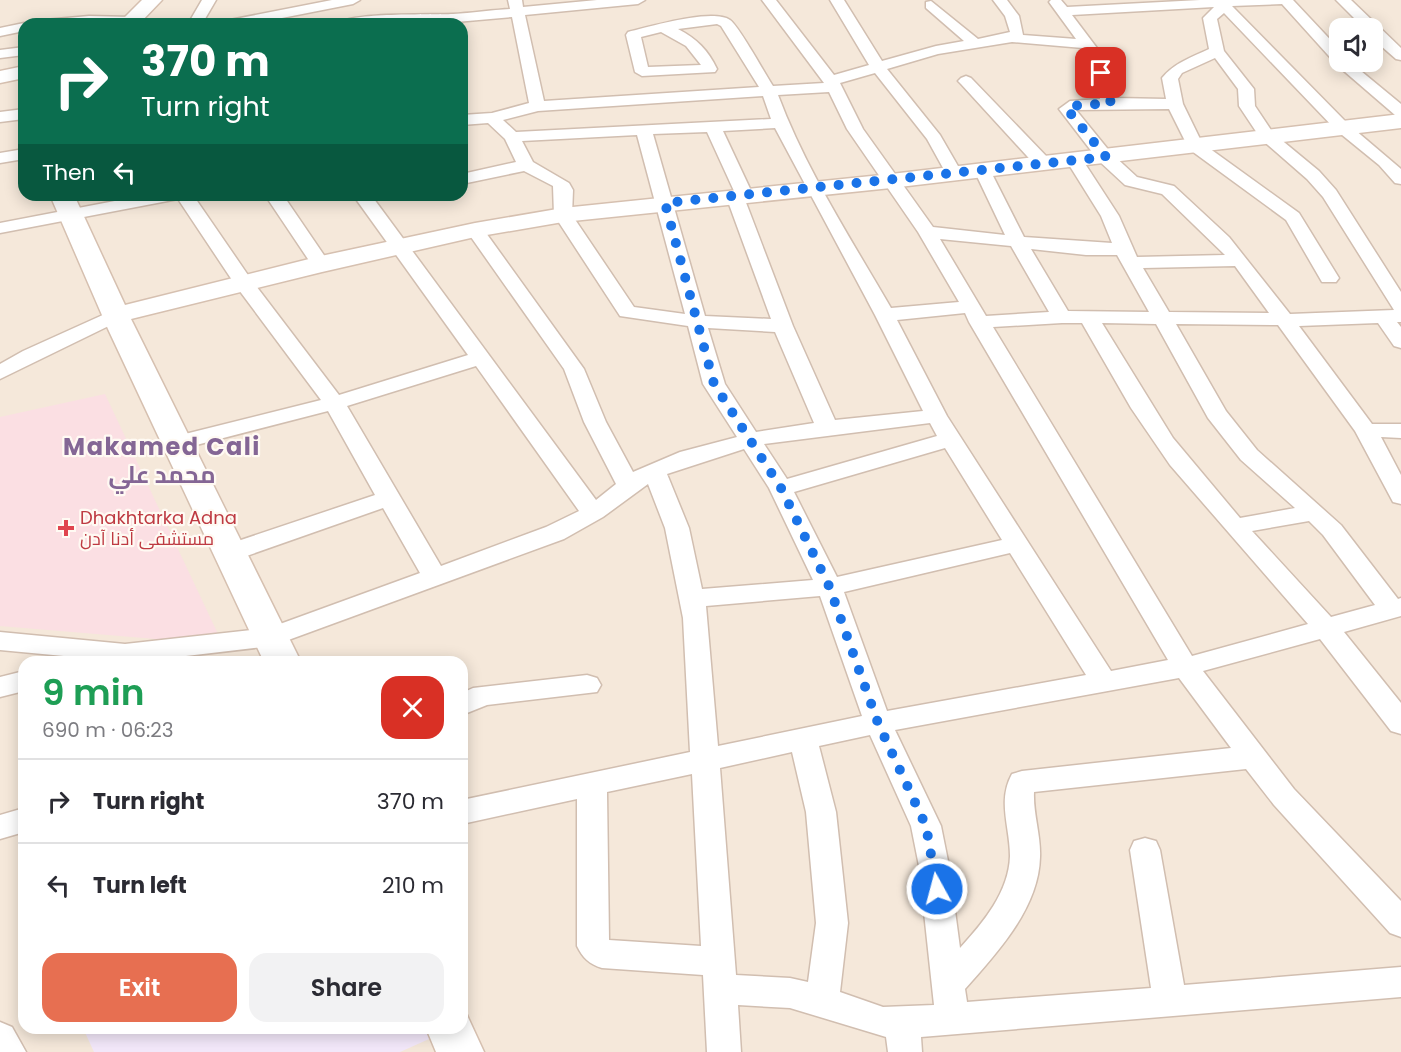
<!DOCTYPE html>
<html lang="en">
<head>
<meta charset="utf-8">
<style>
  body { margin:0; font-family:Poppins,Cairo,sans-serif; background:#f2f2f3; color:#2b2b33; height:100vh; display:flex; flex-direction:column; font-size:22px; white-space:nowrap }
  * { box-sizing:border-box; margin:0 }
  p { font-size:20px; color:#7c7c81 }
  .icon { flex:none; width:33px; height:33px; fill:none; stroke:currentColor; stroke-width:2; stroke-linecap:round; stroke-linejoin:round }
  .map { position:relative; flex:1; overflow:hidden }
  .panel { position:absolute; left:18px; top:656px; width:450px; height:378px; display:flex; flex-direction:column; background:#fff; border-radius:18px; box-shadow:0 3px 15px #0003 }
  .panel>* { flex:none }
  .guide { position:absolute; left:18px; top:18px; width:450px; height:183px; border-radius:18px; box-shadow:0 3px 15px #0003; background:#0b6e4f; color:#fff; overflow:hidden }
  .tools { position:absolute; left:1329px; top:18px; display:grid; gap:12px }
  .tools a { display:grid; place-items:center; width:54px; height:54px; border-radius:12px; background:#fff; box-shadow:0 3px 15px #0003; font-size:30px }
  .pin { position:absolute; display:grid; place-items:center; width:51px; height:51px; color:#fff; margin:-26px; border-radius:12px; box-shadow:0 3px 9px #0006 }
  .me { position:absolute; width:66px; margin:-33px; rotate:353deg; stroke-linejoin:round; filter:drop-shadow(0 0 4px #0008) }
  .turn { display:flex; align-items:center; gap:21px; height:126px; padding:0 24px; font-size:27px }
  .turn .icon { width:78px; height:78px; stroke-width:2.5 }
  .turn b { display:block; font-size:42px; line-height:51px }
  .then { display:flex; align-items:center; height:57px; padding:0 24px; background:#0003; gap:12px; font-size:22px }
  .round { display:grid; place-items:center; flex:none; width:63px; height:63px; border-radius:18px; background:#f2f2f3 }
  .headline { display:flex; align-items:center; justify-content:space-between; height:102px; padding:0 24px }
  h1 { font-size:36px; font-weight:600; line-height:45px; color:#1e9e55 }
  .button { display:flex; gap:12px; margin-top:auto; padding:12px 24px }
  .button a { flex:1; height:69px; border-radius:18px; background:#e76f51; color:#fff; font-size:24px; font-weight:600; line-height:69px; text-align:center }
  .button a+a { background:#f2f2f3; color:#2b2b33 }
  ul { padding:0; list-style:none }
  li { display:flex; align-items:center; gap:18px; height:84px; padding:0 24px; border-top:2px solid #e1e1e2 }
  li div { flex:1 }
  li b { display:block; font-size:22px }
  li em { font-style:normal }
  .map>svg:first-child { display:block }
  .residential { fill:#f5e8da; fill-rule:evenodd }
  .education { fill:#f3e8fa }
  .medical { fill:#fbdfe3 }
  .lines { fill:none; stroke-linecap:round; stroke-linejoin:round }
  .street-casing { stroke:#d1beb0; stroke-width:3 }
  .secondary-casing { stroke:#d6c0b0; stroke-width:3 }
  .street { fill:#fff; fill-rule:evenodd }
  .secondary { fill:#fff; fill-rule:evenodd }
  .route { stroke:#1a73e8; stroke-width:10; stroke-dasharray:0 18 }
  .health-dot { fill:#e0444e; stroke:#fffaf3; stroke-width:2 }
  .labels { text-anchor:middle; stroke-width:4.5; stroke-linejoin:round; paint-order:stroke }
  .health-label { font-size:18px; fill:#be3a42; stroke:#fffaf3; text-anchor:start }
  .district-label { font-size:24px; font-weight:bold; letter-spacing:1.5px; fill:#846695; stroke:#fffaf3 }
</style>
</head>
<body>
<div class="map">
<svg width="1401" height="1052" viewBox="0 0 1401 1052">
  <rect width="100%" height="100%" fill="#fdf6ec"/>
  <path class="residential" d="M0,0H1401V1052H0ZM24,24H462V195H24ZM1340,28H1372V62H1340ZM24,662H462V1028H24Z"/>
  <path class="education" d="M83,1028H434L438,1035L400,1052H94Z"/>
  <path class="medical" d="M105,394L218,634L192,642L0,626V417Z"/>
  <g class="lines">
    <g class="street-casing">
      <path id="street" d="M202,0H216L202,24H188Z
        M332,0H360L353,4L251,24H223L230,20Z
        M508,0H522L523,7L597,0H645L638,4L525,15L544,101L759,87L721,26L717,24L678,29C697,39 708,50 717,69L715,72L642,76L635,72L626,35L628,32C649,27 712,8 730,20C739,26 765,74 773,86L824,83L762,0H776L834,75L869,65L830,0H844L882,61L936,46L964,41L926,8V2L931,1L978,39L1010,32L1005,16L993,0H1007L1019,16L1023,35L1076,39L1049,2L1051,0H1061L1067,7L1200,0H1293L1340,50V62H1350L1401,104V117L1395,115L1337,65L1282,4L1232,6L1348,124L1401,169V184L1395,183L1379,165L1336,130L1224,13L1217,19L1224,51L1254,89L1255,106L1273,133L1319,171L1336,190L1401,292V322H1397L1401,327V348L1394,346L1378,323L1299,326L1372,424H1401V438L1381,437L1401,475V504L1393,502L1355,431L1278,325L1176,324L1226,411L1257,450L1341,525L1398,599L1401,598V616L1344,632L1401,703V734L1391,731L1320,639L1203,671L1294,789L1401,901V937L1390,933L1274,805L1246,769L1034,792C1033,814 1041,835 1040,857C1039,908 997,953 965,989L967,1002L1151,988L1130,850L1134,841L1145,838L1156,841L1160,850L1184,985L1401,967V997L921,1037L922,1052H888L886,1037L790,1008L738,1005L741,1052H707L703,975L602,968C589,964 583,958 577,946V799L462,824V800L690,752L683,618L665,528L648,484L603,517L564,539L272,646L135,662H83L85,658L0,650V632L125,644L269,628L420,573L383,508L238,559L229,561L220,559L217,553L220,547L375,495L328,411L177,450L169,448L166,443L169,438L321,400L236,286L178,199L0,233V223L146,195H193L250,278L339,395L468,355L353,195H371L596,500L616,484L584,422L564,369L466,230L475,225L481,226L584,369L606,422L633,472L680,452L737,437L703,384L688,326L620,316L554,215L553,186L524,171L462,184V174L516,162L505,139L488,123L462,125V115L492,113L529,103L512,17L456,22L337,24C349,12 432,15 453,14C472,13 491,10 510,9ZM1214,7L1203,18L1209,49C1192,57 1174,63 1162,78L1166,99L1115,98L1106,60L1072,15ZM661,32L686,46L701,65L648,67L641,37ZM1012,42L1083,48L1092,60L1100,99L1070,101L1059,109L1099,161L1125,185L1162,194L1225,255L1137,257L1119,216L1080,156L1074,155L1066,160L1101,216L1112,243L1024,237L990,170L982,165L974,170L1005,235L933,227L863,129L840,83L875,73L927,139L948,177L954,178L962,173L940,135L887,69L938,54ZM1215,58L1238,89L1239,106L1261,139L1307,179L1323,197L1394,310L1290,314L1229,237L1174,186L1137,177L1111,153L1076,110L1169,109L1189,149L1286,220L1322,282H1336L1339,278L1299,213L1202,143L1183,104L1178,79L1182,73ZM829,92L847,129L918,232L959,302L891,308C851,239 806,170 778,95ZM763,96L771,119L516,132L503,120L538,111ZM775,128L875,315L923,411L835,420L793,326L745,200L753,195L723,131ZM707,132L734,191L726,196L771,319L705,316L653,134ZM637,135L685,314L634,307L572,215L573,190L569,183L533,162L522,141ZM940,239L1011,246L1049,312L986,316ZM1031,249L1086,255H1117L1149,312L1068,311ZM1235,266L1269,313L1169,312L1143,268ZM965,313L969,322L1168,660L1111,671L947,416L897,320ZM1062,323H1082L1131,408L1170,465L1308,624L1192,656L993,327ZM1102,323L1156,324L1208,418L1241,460L1295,508L1240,518L1173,438ZM708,328L775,332L814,423L756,432L725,384ZM476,366L579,511L546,527L441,566L347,406ZM930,423L937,436L787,479L764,444ZM945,448L1002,540L837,577L794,492ZM744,449L769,488L813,580L702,589L689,528L667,474ZM1309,521L1323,535L1375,605L1331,617L1252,531ZM1010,553L1086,675L887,711L844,592ZM820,596L862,716L718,746L706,606ZM1179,678L1231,748L1022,771L1012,774C997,801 1010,827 1010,856C1009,892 983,923 960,948L949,866L941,826L895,730ZM870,735L911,826L919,866L934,1005L883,1007L840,992L848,923L836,812L819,746ZM792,752L806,812L816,923L808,982L790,978L736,975L720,768ZM692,774L701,946L609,940L607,792Z
        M1336,0H1351L1401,48V60L1396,59L1372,38V28H1364Z
        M89,16L131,17L138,21L136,24H38L45,20Z
        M24,23L29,24H24V31L0,36V28Z
        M24,47V55L0,58V50Z
        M966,76L971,78L1049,159L1051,163L1049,167H1037L961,84L958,81L961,78Z
        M24,109V119L0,122V112Z
        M24,149V159L0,163V153Z
        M265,195H283L330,264L328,268H314Z
        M116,309L123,311L126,315L123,319L0,379V364L23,351Z
        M24,671V691L0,697V677Z
        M587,675L597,678L601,685L597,692L487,705L462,715V693L473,688Z
        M24,808V832L0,839V815Z
        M0,1022L12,1027L26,1052H0Z"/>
    </g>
    <g class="secondary-casing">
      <path id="secondary" d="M142,0H162L139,24H118Z
        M24,66V78L0,83V71Z
        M1401,114V128L891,188L563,222L475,237L322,272L131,319L301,662H264L108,329L50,195H74L125,305L321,256L475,223L563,208L891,174Z
        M462,1012L466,1013L484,1052H436L426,1028H462Z"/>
    </g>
    <use href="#street" class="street"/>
    <use href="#secondary" class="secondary"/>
  </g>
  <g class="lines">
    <path class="route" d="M937,889L926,826L878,723L829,586L781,488L714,384L665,203L1106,157L1067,109L1070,106L1111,103L1101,73"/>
  </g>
  <path class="health-dot" d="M63 519h6v6h6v6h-6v6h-6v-6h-6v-6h6z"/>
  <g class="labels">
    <g class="health-label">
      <text x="80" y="524">Dhakhtarka Adna<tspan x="80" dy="21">مستشفى أدنا آدن</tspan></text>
    </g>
    <g class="district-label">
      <text x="162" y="455">Makamed Cali<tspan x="162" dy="28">محمد علي</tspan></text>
    </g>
  </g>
</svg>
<div class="tools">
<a><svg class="icon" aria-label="sound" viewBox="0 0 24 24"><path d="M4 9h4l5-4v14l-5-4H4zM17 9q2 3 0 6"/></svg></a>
</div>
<div class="pin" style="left:1101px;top:73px;background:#d93025"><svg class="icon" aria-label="arrive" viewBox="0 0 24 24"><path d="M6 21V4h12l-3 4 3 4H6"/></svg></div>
<svg class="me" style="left:937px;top:889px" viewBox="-20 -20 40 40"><circle r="17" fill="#1a73e8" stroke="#fff" stroke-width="3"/><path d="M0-11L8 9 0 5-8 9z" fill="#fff"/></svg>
<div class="guide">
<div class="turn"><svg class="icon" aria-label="right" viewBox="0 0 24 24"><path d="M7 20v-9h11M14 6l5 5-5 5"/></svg><div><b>370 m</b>Turn right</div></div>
<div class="then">Then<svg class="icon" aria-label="left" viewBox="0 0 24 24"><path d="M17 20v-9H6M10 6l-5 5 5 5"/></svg></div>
</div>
<section class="panel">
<div class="headline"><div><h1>9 min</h1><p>690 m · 06:23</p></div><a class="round" style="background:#d93025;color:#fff"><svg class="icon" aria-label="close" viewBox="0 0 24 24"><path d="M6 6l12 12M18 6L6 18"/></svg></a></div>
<ul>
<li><svg class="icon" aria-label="right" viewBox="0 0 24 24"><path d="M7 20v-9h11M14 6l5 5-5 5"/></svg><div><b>Turn right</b></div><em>370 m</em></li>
<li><svg class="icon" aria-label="left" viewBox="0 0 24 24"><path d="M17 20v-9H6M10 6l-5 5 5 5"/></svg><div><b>Turn left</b></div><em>210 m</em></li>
</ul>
<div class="button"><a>Exit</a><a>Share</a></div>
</section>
</div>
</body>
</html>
